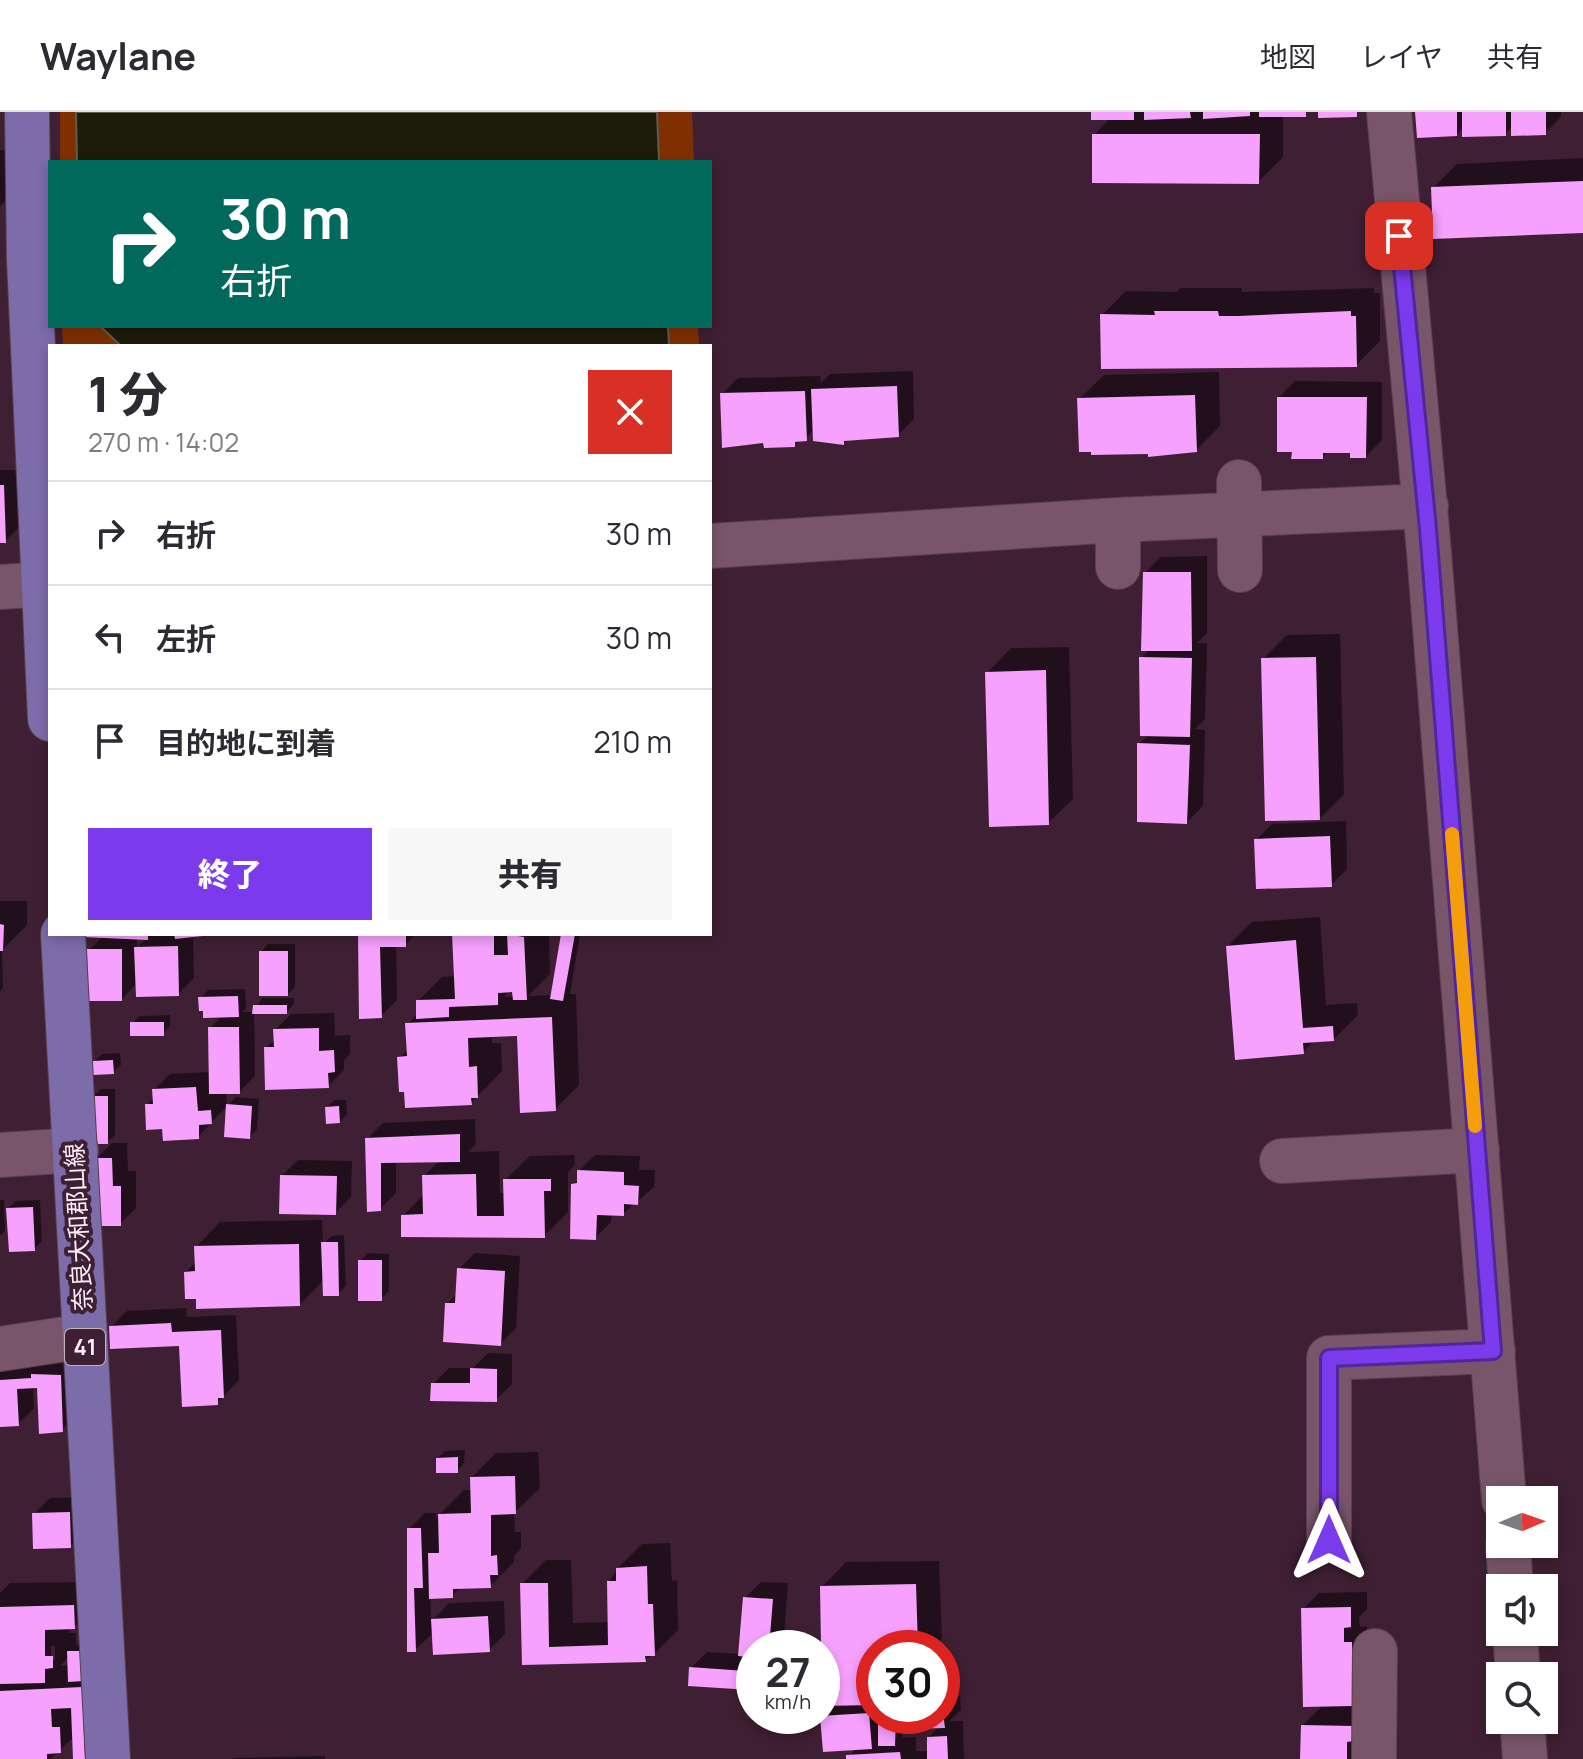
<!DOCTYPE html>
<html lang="ja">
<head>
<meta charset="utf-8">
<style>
  body { margin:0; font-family:Manrope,"Noto Sans JP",sans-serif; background:#f7f7f7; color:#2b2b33; height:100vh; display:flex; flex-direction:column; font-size:30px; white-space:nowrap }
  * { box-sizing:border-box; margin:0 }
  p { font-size:26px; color:#7c7c81 }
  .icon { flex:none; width:44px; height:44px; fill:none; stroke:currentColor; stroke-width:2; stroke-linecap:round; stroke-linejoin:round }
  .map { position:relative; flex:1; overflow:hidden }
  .panel { position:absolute; left:48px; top:232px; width:664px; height:592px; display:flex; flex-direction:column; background:#fff; border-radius:0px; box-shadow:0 4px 12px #0003 }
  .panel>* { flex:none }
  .banner { position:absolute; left:48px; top:48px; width:664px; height:168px; border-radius:0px; box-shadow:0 4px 12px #0003; background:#00695c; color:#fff; overflow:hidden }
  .needle { width:52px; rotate:88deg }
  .fabs { position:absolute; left:1486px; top:1374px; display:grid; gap:16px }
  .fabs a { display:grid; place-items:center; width:72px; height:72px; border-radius:0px; background:#fff; box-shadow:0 4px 12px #0003; font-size:40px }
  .speed { position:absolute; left:736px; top:1518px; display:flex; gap:16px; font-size:40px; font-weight:700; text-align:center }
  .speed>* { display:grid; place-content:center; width:104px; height:104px; border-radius:50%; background:#fff; box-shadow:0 4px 12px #0003; line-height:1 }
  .speed small { font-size:20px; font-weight:400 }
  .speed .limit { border:12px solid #d22; background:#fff; color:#111 }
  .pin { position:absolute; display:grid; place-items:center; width:68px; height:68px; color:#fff; margin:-34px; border-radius:16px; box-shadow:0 4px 12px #0006 }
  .me { position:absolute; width:88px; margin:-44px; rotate:0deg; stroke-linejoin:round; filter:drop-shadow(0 0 6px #0008) }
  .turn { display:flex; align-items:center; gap:28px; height:168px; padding:0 40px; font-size:36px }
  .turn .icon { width:104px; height:104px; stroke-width:2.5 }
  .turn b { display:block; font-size:56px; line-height:68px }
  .round { display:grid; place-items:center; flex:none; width:84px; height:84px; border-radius:0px; background:#f7f7f7 }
  .headline { display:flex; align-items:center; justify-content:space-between; height:136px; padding:0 40px }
  h1 { font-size:48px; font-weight:800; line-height:60px }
  .action { display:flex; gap:16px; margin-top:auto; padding:16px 40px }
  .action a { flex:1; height:92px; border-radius:0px; background:#7c3aed; color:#fff; font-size:32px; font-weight:800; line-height:92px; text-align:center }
  .action a+a { background:#f7f7f7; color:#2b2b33 }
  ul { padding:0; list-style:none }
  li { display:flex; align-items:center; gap:24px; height:104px; padding:0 40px; border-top:2px solid #e1e1e2 }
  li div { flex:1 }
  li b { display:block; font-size:30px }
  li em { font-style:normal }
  header { display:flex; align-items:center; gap:48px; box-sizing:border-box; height:112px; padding:0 40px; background:#fff; border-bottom:2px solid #e1e1e2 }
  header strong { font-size:38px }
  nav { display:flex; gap:44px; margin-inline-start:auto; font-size:28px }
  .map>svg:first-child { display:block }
  .green { fill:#803000 }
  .water { fill:#1d1b09; stroke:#605b50; stroke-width:2 }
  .shadow { fill:#0007; fill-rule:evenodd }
  .building { fill:#f6a1fe }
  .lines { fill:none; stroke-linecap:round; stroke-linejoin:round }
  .minor-casing { stroke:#593f4f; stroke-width:46 }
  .major-casing { stroke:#593f4f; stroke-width:46 }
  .minor { stroke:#79556a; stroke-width:44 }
  .major { stroke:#7d6caa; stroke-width:44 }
  .route-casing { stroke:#51269a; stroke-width:20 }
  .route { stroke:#7c3aed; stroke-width:14 }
  .slow { stroke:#f59e0b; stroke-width:14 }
  .labels { text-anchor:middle; stroke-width:8; stroke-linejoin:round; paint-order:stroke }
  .shield { fill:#3f1f33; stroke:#c4b1bc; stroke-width:2 }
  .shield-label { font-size:22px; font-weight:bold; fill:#fdeff7 }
  .street-label { font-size:24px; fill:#fdeff7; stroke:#3f1f33 }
</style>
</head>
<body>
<header>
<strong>Waylane</strong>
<nav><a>地図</a><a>レイヤ</a><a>共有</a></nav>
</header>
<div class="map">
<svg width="1583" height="1647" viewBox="0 0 1583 1647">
  <rect width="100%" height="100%" fill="#3f1f33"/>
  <path class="green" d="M60,0H76L77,50H60Z
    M657,0H692L694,50H659Z
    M62,214H100L121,234H63Z
    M668,214H698L699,234H669Z"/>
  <path class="water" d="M76,0H657L659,50H77Z
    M100,214H668L669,234H121Z"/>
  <path class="shadow" d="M1093,0H1308L1283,3V45L1258,70L1094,23L1110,6Z
    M1417,0H1561V5L1545,21L1513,14L1505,22L1464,15L1457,22Z
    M0,38H6L10,84L0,94Z
    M1583,46V119L1433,76L1457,52Z
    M1181,176H1242V180L1374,176V181H1380V229L1356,253L1102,203L1126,179L1176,180Z
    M913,259L914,307L898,323L848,327L844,331L814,319L794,333L765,329L724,334L722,282L738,266L820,264L821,271L830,262Z
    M1219,260L1220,314L1196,338L1181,342L1150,343L1079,287L1104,263Z
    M1295,269L1382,270V328L1366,344L1352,339H1329L1323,345L1279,285Z
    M0,358H19L21,413L5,429H0Z
    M1207,444V521L1197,531H1207L1205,607L1195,617L1205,618L1203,694L1187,710L1139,632L1149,622L1141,546L1150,537L1145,461L1161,445Z
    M1340,522L1344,682L1320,706L1263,547L1287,523Z
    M1069,535L1073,687L1048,711L987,561L1011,536Z
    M1346,709L1347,757L1331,773L1256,728L1272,712Z
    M0,789H27V813L2,838L3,876L0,879Z
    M1320,805L1326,893L1357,891L1358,903L1334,927L1315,928L1303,940L1228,834L1252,810Z
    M84,822H204L193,823L194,866L178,882L137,871L122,887L89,838L103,824ZM137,825L147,826L137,835Z
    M360,822H416L405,833H396L397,888L381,904Z
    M454,822H549L550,862L528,884L553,883L563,822H580L570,882H576L579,973L555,997L519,922L492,923V931H501L502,959L471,991L399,946L409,936L408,912L418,901V889L442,865L456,864ZM510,878H514L515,884L504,885Z
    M268,832H295V875L288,882L261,840Z
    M245,877L246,896L242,900H254L262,886H294V892L286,900H254L255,964L239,980H226L227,994L198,1025L164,1015L147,993L154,986V978L170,962L211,960L210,916L223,903L201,886L208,878Z
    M334,901L335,924L350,923V942L344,948V958L328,974L266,936L276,926L275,918L291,902Z
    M170,903V914L163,922L132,911L140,904Z
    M120,941L121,953L113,960L95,949L102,942Z
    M101,977H115V1023L107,1030L93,985Z
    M236,985L259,987L257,1017L249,1025L228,993Z
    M334,988H346L347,1002L340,1010L327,996Z
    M475,1007L476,1032L468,1040L499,1039L500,1081H506L505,1068L530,1044L574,1043L575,1053L568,1060V1100L544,1124L403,1104L424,1082V1064L440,1048L396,1049V1081L380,1097L367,1027L383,1011Z
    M112,1031H127L128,1059H136V1096L120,1112L96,1047Z
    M595,1043L640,1044L639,1058H655L654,1075L623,1102L612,1101L611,1110L595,1126L573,1072L579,1067V1059Z
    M298,1048L352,1049L351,1085L335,1101L281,1064Z
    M0,1088H4L5,1119L0,1124Z
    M40,1088L42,1129L34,1137L8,1096L16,1089Z
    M322,1108L323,1132L331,1124L344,1123L346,1174L338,1182L324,1168L300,1192L197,1185L186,1160L196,1150V1135L220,1110Z
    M368,1141L389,1142V1179L381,1187L360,1149Z
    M475,1141L520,1144L516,1216L500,1232L447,1192L457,1182L459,1157Z
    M186,1196L187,1205L236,1203L239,1268L217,1291L180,1232L111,1215L127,1199Z
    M488,1241L512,1242V1272L496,1288L433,1272L449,1256H473Z
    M76,1248L78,1302L62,1318L38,1273L33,1274L34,1296L18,1312L0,1313V1253Z
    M465,1338L464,1351L457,1359L438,1346L445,1339Z
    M538,1340L540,1376L514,1401L515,1420H521V1437L514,1444V1450L490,1474L461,1475L452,1484H430L431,1510L449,1491L504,1489L505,1522L489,1538L434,1520L415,1538H408L409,1417L425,1401H436V1406L464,1378H473L472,1365L496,1341Z
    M85,1385L86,1418L70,1434L34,1402L50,1386Z
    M670,1431L672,1469L677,1468L678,1518L654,1542L645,1548L524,1551L522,1472L546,1448H571L573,1511L610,1510L609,1470L618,1456L642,1432Z
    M939,1449L942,1527L933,1536H874V1604H902V1626L916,1625V1639H929V1625L940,1614L908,1604H942V1564H959L961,1598L949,1609H963L964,1647H848L856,1636L822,1605L835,1592L822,1475L846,1450Z
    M97,1470L98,1491L74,1515H69V1521H76V1533L90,1532L88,1647H75L74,1625L50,1647H0V1481L10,1471ZM51,1534H55V1548H51ZM69,1544L70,1553L60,1554Z
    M761,1470L788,1471L783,1536H754V1572L750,1576L691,1556L707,1540L741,1542L745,1486Z
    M1367,1480V1497L1359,1505L1360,1515L1367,1514L1368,1576L1380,1647H1302L1303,1613L1324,1592L1303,1497L1319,1481Z
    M325,1644V1647H232L233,1646Z"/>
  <path class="building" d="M1091,0H1134V8H1091Z
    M1144,0H1190L1191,6L1144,8Z
    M1203,0H1250V4L1203,7Z
    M1259,0H1306V5H1259Z
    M1318,0H1357V5L1318,6Z
    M1415,0H1457V24L1417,26Z
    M1462,0H1506V24L1462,25Z
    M1511,0H1546V23L1511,24Z
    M1092,22H1260L1259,72L1092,71Z
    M1583,69V121L1433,127L1431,75Z
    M1154,199H1218L1219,204H1238L1351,199V204H1356L1357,255L1101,257L1100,202L1155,203Z
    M897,274L899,325L844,329V333L813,329L811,277Z
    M805,279L807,329L795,330V335L764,336L763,331L722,336L720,281Z
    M1195,283L1197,340L1148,345V342L1091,343V340H1079L1077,286Z
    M1277,285H1367L1366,346H1350V341H1323V347H1291L1292,340H1277Z
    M0,373H4L6,431H0Z
    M1143,460H1191L1192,539H1141Z
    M1139,545L1192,546L1190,625L1140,624Z
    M1316,545L1320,708L1265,709L1261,546Z
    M1046,558L1049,713L989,715L985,560Z
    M1137,631L1190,633L1187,712L1137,710Z
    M1330,724L1332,775L1256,777L1254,727Z
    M0,812L4,813L3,839H0Z
    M82,822H148V828L82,825Z
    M174,822H202L203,824L175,827Z
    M358,822H406V835H380L382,906L359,907Z
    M452,822H494V843H508L507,822L524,825L527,888H513L512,880L498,881V893L449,895V905L416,907V888L455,887Z
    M561,822H575L563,889L550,887Z
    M1296,828L1303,916L1333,914L1334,929L1303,931L1304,942L1235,948L1226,834Z
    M178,834L179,884L136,885L134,835Z
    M87,837H122V889H88Z
    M259,839H288V884H259Z
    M238,884L239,905L203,906V899H199L198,885Z
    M253,893H287V902H252Z
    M552,905L556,999L520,1001L517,924L468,926L469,955L477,954L478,986H471L472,993L405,996L404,980H399L397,945L407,944L405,911Z
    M130,910H164V924H130Z
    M208,915H239L240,982H209Z
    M319,916V939L334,938L335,960L328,961L329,976L265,978L264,935H274L273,917Z
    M113,948L114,962L93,963V949Z
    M196,975L198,999L211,998L212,1012L199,1013V1027L163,1029L162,1017L146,1018L145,992H153L152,977Z
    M91,984H108V1032H91Z
    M226,992L252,994L250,1027L224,1025Z
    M339,994L340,1011L326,1012L325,995Z
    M460,1022V1050L381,1051V1099L367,1100L365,1026Z
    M94,1046H112L113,1074H121V1114H95Z
    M577,1058L624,1060V1073L639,1074L638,1093L624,1092V1104L597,1103L596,1128L570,1127L571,1072L577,1071Z
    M476,1062L477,1104H504L503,1067H551V1079H544L545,1126L401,1125V1103L423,1102L422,1063Z
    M280,1063L337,1064L336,1103L279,1102Z
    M33,1095L35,1139L9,1140L6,1096Z
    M321,1130H338L339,1184H323Z
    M299,1132L300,1194L196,1197V1187H185L184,1160L195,1159L194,1134Z
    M358,1148H382V1189H358Z
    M457,1156L505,1159L501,1234L443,1230L445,1191H455Z
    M171,1211L172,1220L221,1218L224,1286H218V1293L182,1295L179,1234L110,1237L109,1214Z
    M470,1256L497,1257V1290L430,1289L431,1271H470Z
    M31,1262L61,1263L63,1320L39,1322L37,1276L17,1277L19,1314L0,1315V1268L31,1266Z
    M458,1345V1361H436V1346Z
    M515,1364L516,1402L491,1403V1444L497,1443L498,1463H490L491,1476L453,1477V1486L429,1487L428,1441H439L438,1402L471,1401L470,1365Z
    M70,1400L71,1436L33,1437L32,1401Z
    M407,1416H421L423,1476H414L416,1540H407Z
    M647,1454L648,1492H653L655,1544H645L646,1550L522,1553L520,1471H548L549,1535L608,1533L607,1469H616V1456Z
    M916,1472L918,1536H894V1531L877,1532L874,1536V1593L822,1594L820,1474Z
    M743,1485L773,1487L769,1536H754L751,1578L688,1574L689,1555L746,1559L747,1545L738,1544Z
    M74,1493L75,1517L45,1518V1544H53V1556L45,1557V1571L0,1572V1495Z
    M1351,1495V1515L1344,1516V1530H1352L1353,1594L1303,1595L1301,1496Z
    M488,1504L490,1540L433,1543L431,1507Z
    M67,1539H83L84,1569L68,1570Z
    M82,1575L85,1647H73L71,1596L51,1597L52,1615H60L61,1641L47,1642V1647H0V1579Z
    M942,1592L945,1616L907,1617L906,1604H942Z
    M869,1601L872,1637L823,1640L820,1604Z
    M878,1604H896L895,1634H878Z
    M1301,1613L1354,1614V1629L1347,1630V1647H1300Z
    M947,1624L948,1647H927V1625Z
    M900,1640L901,1647H846V1643Z"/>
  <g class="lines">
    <g class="minor-casing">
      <path id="minor" d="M1389,0L1429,440L1504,1388
        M1239,370L1240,458
        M710,434L1118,408L1426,394
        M1118,455V408
        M0,475L50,472
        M0,1043L76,1038
        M1282,1049L1477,1038
        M0,1237L85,1224
        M1329,1428V1246L1493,1239
        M1508,1432L1511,1476
        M1515,1520L1518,1564
        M1522,1608L1525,1647
        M1374,1647L1375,1539"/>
    </g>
    <g class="major-casing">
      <path id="major" d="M27,0L29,148L50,607
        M63,822L108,1647"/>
    </g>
    <use href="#minor" class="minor"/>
    <use href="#major" class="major"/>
  </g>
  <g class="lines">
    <g class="route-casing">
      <path id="route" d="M1329,1428V1246L1493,1239L1428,417L1399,124"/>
    </g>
    <use href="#route" class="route"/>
    <path class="slow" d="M1452,722L1475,1014"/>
  </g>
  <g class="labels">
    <rect class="shield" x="65" y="1217" width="40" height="36" rx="6"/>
    <g class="shield-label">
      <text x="85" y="1243">41</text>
    </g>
    <g class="street-label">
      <text transform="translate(79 1115) rotate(-93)" y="8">奈良大和郡山線</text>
    </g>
  </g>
</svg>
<div class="fabs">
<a><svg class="needle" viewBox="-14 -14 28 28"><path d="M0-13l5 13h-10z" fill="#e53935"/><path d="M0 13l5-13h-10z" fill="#7c7c81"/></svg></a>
<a><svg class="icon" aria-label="sound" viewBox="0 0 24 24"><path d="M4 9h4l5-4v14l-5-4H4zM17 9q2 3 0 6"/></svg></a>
<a><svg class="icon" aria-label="search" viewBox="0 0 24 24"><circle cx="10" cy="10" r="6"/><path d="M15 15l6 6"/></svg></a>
</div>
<div class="speed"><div>27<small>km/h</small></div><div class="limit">30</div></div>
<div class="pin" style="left:1399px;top:124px;background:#d93025"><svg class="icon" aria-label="arrive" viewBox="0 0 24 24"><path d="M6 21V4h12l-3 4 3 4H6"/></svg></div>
<svg class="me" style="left:1329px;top:1428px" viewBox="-20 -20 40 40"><path d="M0-17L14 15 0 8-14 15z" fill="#7c3aed" stroke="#fff" stroke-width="4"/></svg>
<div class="banner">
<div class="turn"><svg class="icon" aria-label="right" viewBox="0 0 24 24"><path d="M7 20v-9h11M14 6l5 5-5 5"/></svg><div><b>30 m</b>右折</div></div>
</div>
<section class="panel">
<div class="headline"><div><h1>1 分</h1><p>270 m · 14:02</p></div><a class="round" style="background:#d93025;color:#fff"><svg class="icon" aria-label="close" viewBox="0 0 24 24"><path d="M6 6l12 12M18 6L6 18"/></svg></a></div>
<ul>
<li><svg class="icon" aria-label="right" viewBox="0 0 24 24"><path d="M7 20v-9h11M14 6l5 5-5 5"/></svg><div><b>右折</b></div><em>30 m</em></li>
<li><svg class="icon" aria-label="left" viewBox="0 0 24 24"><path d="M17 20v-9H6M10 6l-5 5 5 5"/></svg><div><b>左折</b></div><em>30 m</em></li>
<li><svg class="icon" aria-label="arrive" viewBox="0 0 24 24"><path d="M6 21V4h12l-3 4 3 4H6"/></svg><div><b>目的地に到着</b></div><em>210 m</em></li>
</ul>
<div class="action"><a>終了</a><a>共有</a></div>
</section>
</div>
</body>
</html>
